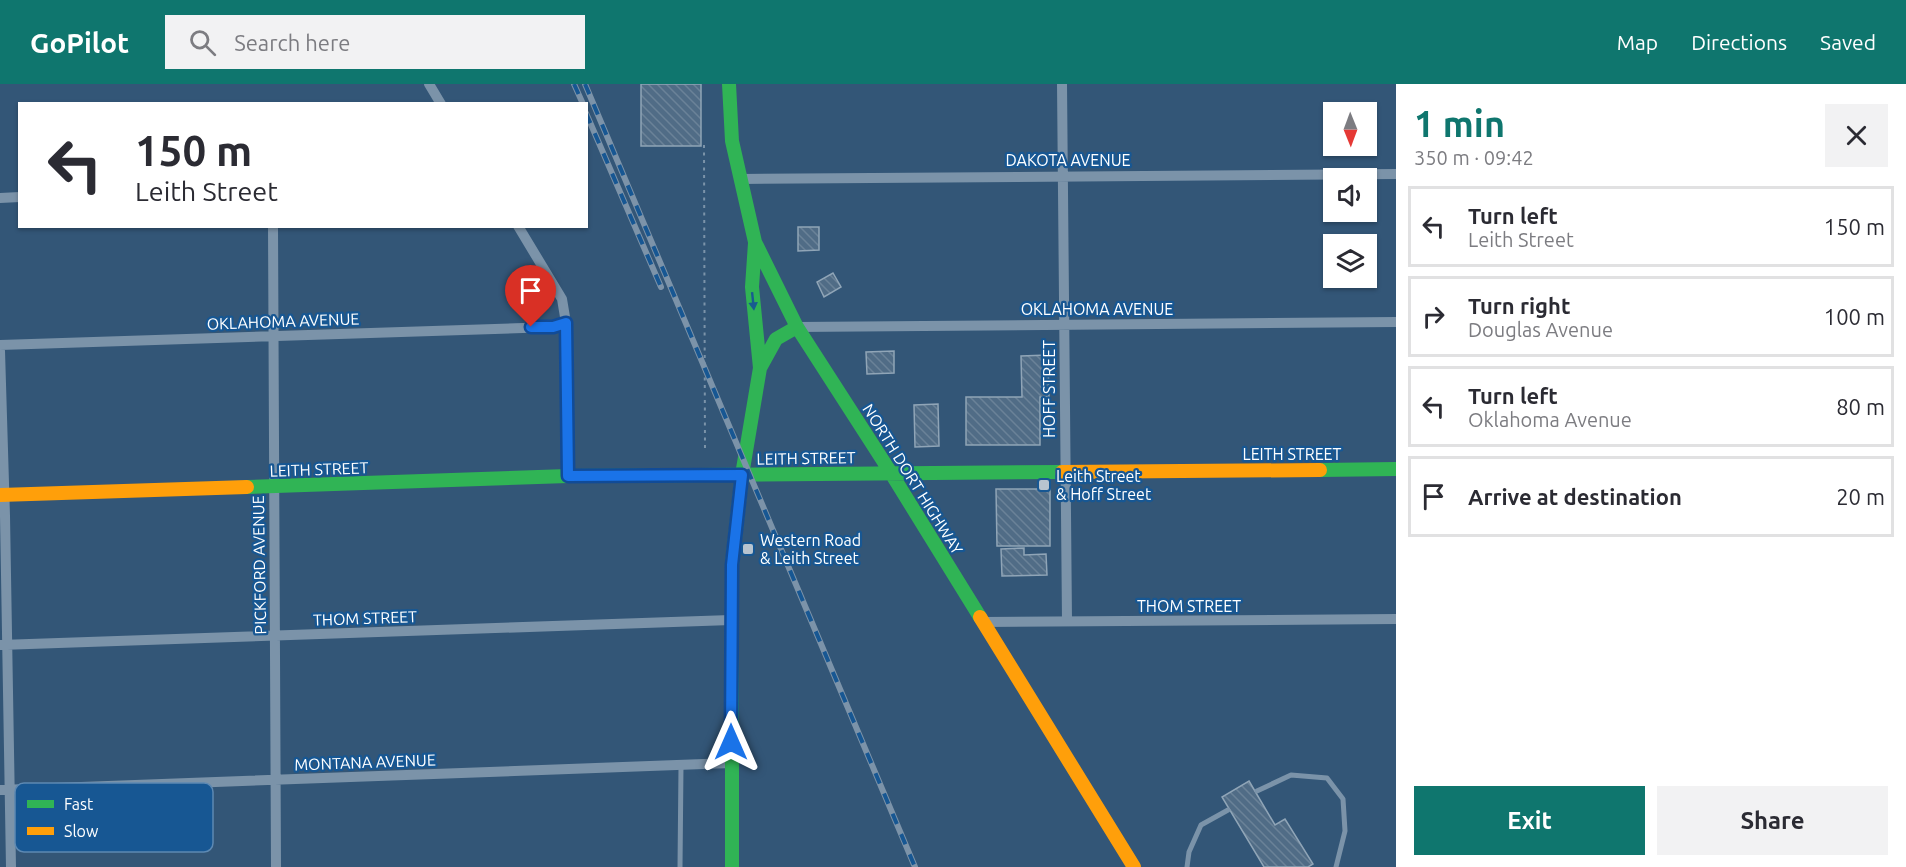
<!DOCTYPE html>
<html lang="en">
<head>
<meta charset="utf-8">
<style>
  body { margin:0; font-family:Ubuntu,sans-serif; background:#f2f2f3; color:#2b2b33; height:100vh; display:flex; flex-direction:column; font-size:22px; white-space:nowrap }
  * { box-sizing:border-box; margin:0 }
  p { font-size:20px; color:#7c7c81 }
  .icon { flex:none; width:33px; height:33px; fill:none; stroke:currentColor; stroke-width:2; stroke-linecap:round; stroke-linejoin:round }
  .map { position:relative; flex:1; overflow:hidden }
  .details { display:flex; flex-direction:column; background:#fff; width:510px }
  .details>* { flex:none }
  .banner { position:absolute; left:18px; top:18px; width:570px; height:126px; border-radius:0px; box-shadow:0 2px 4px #0004; background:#fff; color:#2b2b33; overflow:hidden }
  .needle { width:39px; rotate:179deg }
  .controls { position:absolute; left:1323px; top:18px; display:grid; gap:12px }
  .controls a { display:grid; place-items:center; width:54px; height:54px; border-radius:0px; background:#fff; box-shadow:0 2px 4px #0004; font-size:30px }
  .pin { position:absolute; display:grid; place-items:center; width:51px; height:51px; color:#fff; margin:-62px -26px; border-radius:50% 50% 50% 0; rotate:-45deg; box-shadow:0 0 6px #0007 }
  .pin .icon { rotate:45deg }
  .me { position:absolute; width:66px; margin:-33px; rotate:0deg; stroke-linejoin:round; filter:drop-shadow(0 0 4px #0008) }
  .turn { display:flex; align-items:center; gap:21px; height:126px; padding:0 18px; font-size:27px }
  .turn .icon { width:78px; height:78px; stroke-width:2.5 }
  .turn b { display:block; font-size:42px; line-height:51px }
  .round { display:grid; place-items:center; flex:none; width:63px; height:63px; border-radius:0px; background:#f2f2f3 }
  .headline { display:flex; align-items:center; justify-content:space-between; height:102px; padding:0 18px }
  h1 { font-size:36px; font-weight:700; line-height:45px; color:#0f766e }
  .button { display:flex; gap:12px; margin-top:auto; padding:12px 18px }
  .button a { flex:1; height:69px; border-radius:0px; background:#0f766e; color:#fff; font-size:24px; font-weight:700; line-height:69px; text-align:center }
  .button a+a { background:#f2f2f3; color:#2b2b33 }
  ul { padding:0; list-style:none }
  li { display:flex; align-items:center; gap:18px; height:81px; margin:0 12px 9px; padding:0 6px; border:3px solid #e1e1e2; border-radius:0px }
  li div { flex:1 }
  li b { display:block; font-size:22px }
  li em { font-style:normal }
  header { display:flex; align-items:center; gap:36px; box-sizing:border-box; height:84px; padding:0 30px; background:#0f766e; color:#fff }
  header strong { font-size:28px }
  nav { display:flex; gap:33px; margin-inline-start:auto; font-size:21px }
  .search { width:420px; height:54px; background:#f2f2f3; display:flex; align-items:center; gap:15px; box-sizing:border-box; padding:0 21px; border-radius:0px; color:#7c7c81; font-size:22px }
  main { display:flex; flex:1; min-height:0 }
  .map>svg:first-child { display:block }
  .building { fill:url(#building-back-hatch); stroke:#90a5b7; stroke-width:1.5 }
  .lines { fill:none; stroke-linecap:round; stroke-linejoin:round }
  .path { stroke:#7b93a9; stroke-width:2; stroke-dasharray:3 4.5; stroke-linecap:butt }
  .lane { stroke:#7b93a9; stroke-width:5 }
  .street { stroke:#7b93a9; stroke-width:10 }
  .fast { stroke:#30b455; stroke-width:14 }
  .slow { stroke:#ff9f0a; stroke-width:14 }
  .rail-casing { stroke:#7c93a9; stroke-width:6 }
  .rail { stroke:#175793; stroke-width:4; stroke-dasharray:11; stroke-linecap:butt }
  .oneway { fill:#185c90 }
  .route-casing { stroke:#114b97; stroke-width:15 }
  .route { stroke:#1a73e8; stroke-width:10 }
  .poi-dot { fill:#b8c4cf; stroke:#175793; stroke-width:2 }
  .labels { text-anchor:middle; stroke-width:4.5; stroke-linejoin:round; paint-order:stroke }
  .street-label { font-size:16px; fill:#fff; stroke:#175793 }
  .poi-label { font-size:16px; fill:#fff; stroke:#175793; text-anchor:start }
  .key { fill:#175793; stroke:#5d89b3; stroke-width:1.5 }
  .key-label { font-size:16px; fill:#fff }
</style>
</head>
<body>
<header>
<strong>GoPilot</strong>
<div class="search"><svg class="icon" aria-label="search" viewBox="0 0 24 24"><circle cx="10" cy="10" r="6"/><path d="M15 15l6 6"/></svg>Search here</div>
<nav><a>Map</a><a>Directions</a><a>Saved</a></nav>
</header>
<main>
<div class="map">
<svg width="1396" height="783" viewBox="0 0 1396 783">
  <defs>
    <pattern id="building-back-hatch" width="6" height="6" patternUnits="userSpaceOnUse" patternTransform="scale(1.5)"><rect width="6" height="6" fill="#506c86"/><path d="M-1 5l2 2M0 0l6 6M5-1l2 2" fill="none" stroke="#6a8298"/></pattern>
  </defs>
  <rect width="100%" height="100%" fill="#335677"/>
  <path class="building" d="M641,0H701V62H641Z
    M798,143H819V166L798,167Z
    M833,189L841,203L824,213L817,198Z
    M894,267V289L867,290L866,268Z
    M1048,271L1049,313H1040V361H966V313H1022L1021,272Z
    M938,320L939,362L915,363L914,321Z
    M996,405H1050V462H997Z
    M1024,464V471L1046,470L1047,491L1002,492L1001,465Z
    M1249,697L1275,741L1285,735L1313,780L1308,783H1264L1222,713Z"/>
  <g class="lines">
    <path class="path" d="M704,61L705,367"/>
    <path class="lane" d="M1257,707L1291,691L1327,694L1343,715L1345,747L1336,783
      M680,783L681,682
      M1187,783L1189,768L1201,741L1228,726"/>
    <path class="street" d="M429,0L441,20
      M1062,0L1067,537
      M740,95L1396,90
      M0,114L20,113
      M273,142L276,783
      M518,142L562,215L566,239L568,392
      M797,243L1396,238
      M0,261L553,243L566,239
      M0,267L5,432L11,783
      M982,538L1396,535
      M0,561L731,536
      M0,706L731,679"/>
    <path class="fast" d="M729,0L732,57L755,158L797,243L891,389L980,533
      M755,159L752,203L760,284
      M760,284L776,255L797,243
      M1320,386L1396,385
      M247,403L568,392L1062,388
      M732,783V481L742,391L760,284"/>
    <path class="slow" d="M1062,388L1320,386
      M0,411L247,403
      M980,533L1134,783"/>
    <g class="rail-casing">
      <path id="rail" d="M574,0L583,20
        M585,0L915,783
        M586,29L661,203"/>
    </g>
    <use href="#rail" class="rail"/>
  </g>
  <defs><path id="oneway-solid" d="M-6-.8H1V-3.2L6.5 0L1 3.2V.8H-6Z" transform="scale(1.5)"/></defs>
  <use class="oneway" href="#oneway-solid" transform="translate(753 217) rotate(84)"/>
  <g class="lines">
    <g class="route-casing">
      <path id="route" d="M531,243H553L566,239L568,392L742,391L732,481L731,658"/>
    </g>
    <use href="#route" class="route"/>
  </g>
  <g class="poi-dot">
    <rect x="1038" y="395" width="12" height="12" rx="3"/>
    <rect x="742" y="459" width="12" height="12" rx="3"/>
  </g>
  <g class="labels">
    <g class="street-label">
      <text x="1068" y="82">DAKOTA AVENUE</text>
      <text x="1097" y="231">OKLAHOMA AVENUE</text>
      <text transform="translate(283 237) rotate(-2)" y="6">OKLAHOMA AVENUE</text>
      <text transform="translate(1049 305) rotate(-90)" y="6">HOFF STREET</text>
      <text x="1292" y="376">LEITH STREET</text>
      <text transform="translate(806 374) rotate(-1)" y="6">LEITH STREET</text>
      <text transform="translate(319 385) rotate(-2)" y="6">LEITH STREET</text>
      <text transform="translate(913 395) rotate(58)" y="6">NORTH DORT HIGHWAY</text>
      <text transform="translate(259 481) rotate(-91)" y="6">PICKFORD AVENUE</text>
      <text x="1189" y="528">THOM STREET</text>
      <text transform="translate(365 534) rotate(-2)" y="6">THOM STREET</text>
      <text transform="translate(365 678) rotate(-2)" y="6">MONTANA AVENUE</text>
    </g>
    <g class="poi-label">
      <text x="1056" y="398">Leith Street<tspan x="1056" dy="18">&amp; Hoff Street</tspan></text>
      <text x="760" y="462">Western Road<tspan x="760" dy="18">&amp; Leith Street</tspan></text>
    </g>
  </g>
  <rect x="15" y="699" width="198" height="69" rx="9" class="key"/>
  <rect x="27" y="716" width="27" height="8" fill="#30b455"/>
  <rect x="27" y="743" width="27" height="8" fill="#ff9f0a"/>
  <g class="key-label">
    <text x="64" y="726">Fast</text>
    <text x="64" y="753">Slow</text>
  </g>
</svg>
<div class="controls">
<a><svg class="needle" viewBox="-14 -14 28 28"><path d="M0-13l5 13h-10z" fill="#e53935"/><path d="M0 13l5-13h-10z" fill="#7c7c81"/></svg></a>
<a><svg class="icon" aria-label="sound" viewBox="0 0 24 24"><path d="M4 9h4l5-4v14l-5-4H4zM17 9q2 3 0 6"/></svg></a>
<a><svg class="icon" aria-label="layers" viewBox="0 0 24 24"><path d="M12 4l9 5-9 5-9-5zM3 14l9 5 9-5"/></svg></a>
</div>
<div class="pin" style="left:531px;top:243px;background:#d93025"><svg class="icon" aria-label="arrive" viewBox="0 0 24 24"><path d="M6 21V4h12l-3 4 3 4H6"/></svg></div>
<svg class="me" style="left:731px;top:658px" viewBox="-20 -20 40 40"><path d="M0-17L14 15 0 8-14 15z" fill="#1a73e8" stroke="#fff" stroke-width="4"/></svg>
<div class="banner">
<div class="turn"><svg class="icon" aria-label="left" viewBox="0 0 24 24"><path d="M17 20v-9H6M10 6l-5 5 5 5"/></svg><div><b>150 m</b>Leith Street</div></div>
</div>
</div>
<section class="details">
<div class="headline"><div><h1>1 min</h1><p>350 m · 09:42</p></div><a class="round"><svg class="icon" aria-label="close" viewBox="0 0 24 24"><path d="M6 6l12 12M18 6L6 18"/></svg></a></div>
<ul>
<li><svg class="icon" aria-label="left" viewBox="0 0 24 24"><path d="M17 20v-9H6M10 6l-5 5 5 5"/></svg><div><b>Turn left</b><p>Leith Street</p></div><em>150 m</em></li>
<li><svg class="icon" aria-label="right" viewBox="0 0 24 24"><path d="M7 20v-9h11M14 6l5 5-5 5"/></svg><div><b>Turn right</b><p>Douglas Avenue</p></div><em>100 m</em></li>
<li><svg class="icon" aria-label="left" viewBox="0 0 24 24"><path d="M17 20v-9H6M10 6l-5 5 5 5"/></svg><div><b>Turn left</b><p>Oklahoma Avenue</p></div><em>80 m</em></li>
<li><svg class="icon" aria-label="arrive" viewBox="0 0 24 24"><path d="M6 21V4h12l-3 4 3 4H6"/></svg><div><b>Arrive at destination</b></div><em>20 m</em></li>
</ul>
<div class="button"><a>Exit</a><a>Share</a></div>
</section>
</main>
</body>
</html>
